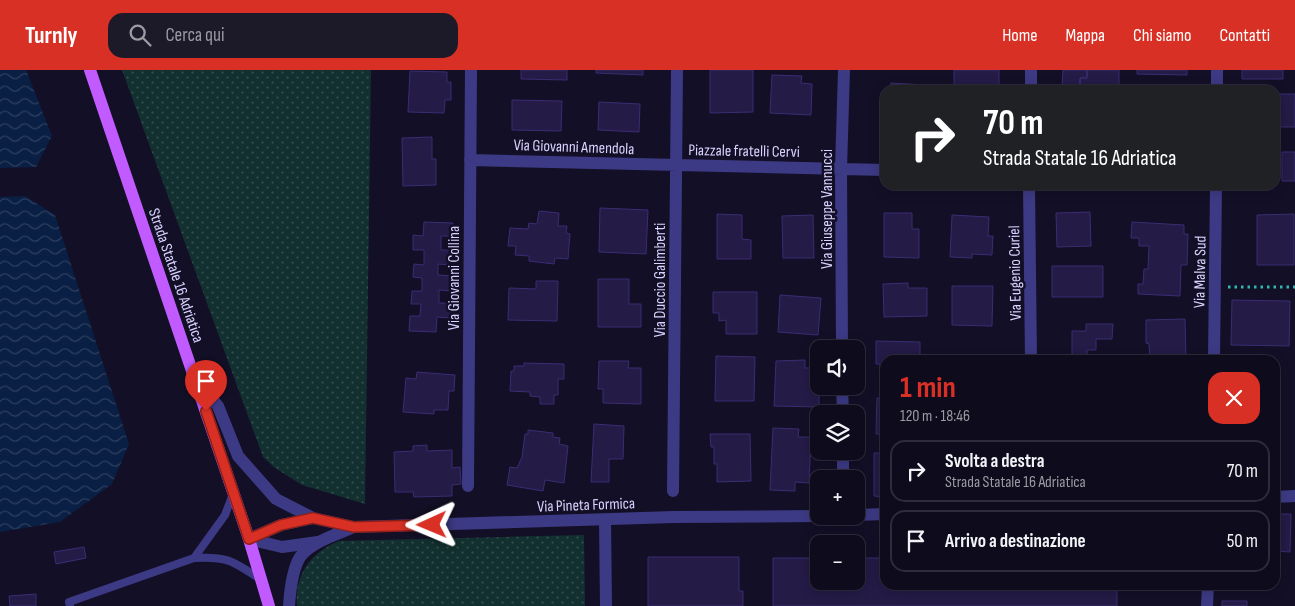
<!DOCTYPE html>
<html lang="it">
<head>
<meta charset="utf-8">
<style>
  body { margin:0; font-family:"Sofia Sans Condensed",sans-serif; background:#1c1929; color:#f1f3f6; height:100vh; display:flex; flex-direction:column; font-size:19px; white-space:nowrap }
  * { box-sizing:border-box; margin:0 }
  p { font-size:16px; color:#9b9ba3 }
  .icon { flex:none; width:28px; height:28px; fill:none; stroke:currentColor; stroke-width:2; stroke-linecap:round; stroke-linejoin:round }
  .map { position:relative; flex:1; overflow:hidden }
  .sheet { position:absolute; left:880px; top:285px; width:400px; height:235px; display:flex; flex-direction:column; background:#0e0b1c; border-radius:15px; box-shadow:0 2px 12px #0003,0 0 0 1px #2e2b3b }
  .sheet>* { flex:none }
  .top-card { position:absolute; left:880px; top:15px; width:400px; height:105px; border-radius:15px; box-shadow:0 2px 12px #0003,0 0 0 1px #2e2b3b; background:#202124; color:#fff; overflow:hidden }
  .fabs { position:absolute; left:810px; top:270px; display:grid; gap:10px }
  .fabs a { display:grid; place-items:center; width:55px; height:55px; border-radius:10px; background:#0e0b1c; box-shadow:0 2px 12px #0003,0 0 0 1px #2e2b3b; font-size:25px }
  .pin { position:absolute; display:grid; place-items:center; width:42px; height:42px; color:#fff; margin:-51px -21px; border-radius:50% 50% 50% 0; rotate:-45deg; box-shadow:0 0 5px #0007 }
  .pin .icon { rotate:45deg }
  .me { position:absolute; width:55px; margin:-28px; rotate:269deg; stroke-linejoin:round; filter:drop-shadow(0 0 4px #0008) }
  .turn { display:flex; align-items:center; gap:18px; height:105px; padding:0 20px; font-size:22px }
  .turn .icon { width:65px; height:65px; stroke-width:2.5 }
  .turn b { display:block; font-size:35px; line-height:42px }
  .round { display:grid; place-items:center; flex:none; width:52px; height:52px; border-radius:15px; background:#1c1929 }
  .headline { display:flex; align-items:center; justify-content:space-between; height:85px; padding:0 20px }
  h1 { font-size:30px; font-weight:700; line-height:38px; color:#d93025 }
  ul { padding:0; list-style:none }
  li { display:flex; align-items:center; gap:15px; height:62px; margin:0 10px 8px; padding:0 10px; border:2px solid #2e2b3b; border-radius:15px }
  li div { flex:1 }
  li b { display:block; font-size:19px }
  li em { font-style:normal }
  header { display:flex; align-items:center; gap:30px; box-sizing:border-box; height:70px; padding:0 25px; background:#d93025; color:#fff }
  header strong { font-size:24px }
  nav { display:flex; gap:28px; margin-inline-start:auto; font-size:18px }
  .search { width:350px; height:45px; background:#1c1929; display:flex; align-items:center; gap:12px; box-sizing:border-box; padding:0 18px; border-radius:15px; color:#9b9ba3; font-size:19px }
  .map>svg:first-child { display:block }
  .grass { fill:url(#grass-dots) }
  .water { fill:url(#water-waves) }
  .building { fill:#241b47; stroke:#3b2d73 }
  .lines { fill:none; stroke-linecap:round; stroke-linejoin:round }
  .path { stroke:#2fb8b0; stroke-width:3; stroke-dasharray:2.5 4; stroke-linecap:butt }
  .service { stroke:#3d3a85; stroke-width:8 }
  .minor { stroke:#3d3a85; stroke-width:12 }
  .tertiary { stroke:#3d3a85; stroke-width:12 }
  .primary { stroke:#c25bff; stroke-width:12 }
  .route-casing { stroke:#8d1f18; stroke-width:12 }
  .route { stroke:#d93025; stroke-width:9 }
  .labels { text-anchor:middle; stroke-width:5; stroke-linejoin:round; paint-order:stroke }
  .street-label { font-size:16px; fill:#d9d4ff; stroke:#130f26 }
</style>
</head>
<body>
<header>
<strong>Turnly</strong>
<div class="search"><svg class="icon" aria-label="search" viewBox="0 0 24 24"><circle cx="10" cy="10" r="6"/><path d="M15 15l6 6"/></svg>Cerca qui</div>
<nav><a>Home</a><a>Mappa</a><a>Chi siamo</a><a>Contatti</a></nav>
</header>
<div class="map">
<svg width="1295" height="536" viewBox="0 0 1295 536">
  <defs>
    <pattern id="grass-dots" width="8" height="8" patternUnits="userSpaceOnUse" patternTransform="scale(1.25)"><rect width="8" height="8" fill="#12302f"/><path d="M2 2h.1M6 6h.1" fill="none" stroke="#344d4e" stroke-width="1.8" stroke-linecap="round"/></pattern>
    <pattern id="water-waves" width="16" height="10" patternUnits="userSpaceOnUse" patternTransform="scale(1.25)"><rect width="16" height="10" fill="#0a1f44"/><path d="M0 5q4-4 8 0t8 0" fill="none" stroke="#2d3f60"/></pattern>
  </defs>
  <rect width="100%" height="100%" fill="#130f26"/>
  <path class="grass" d="M122,0H371L365,434L302,415L275,398L263,387Z
    M584,465L585,536H297C294,505 311,482 339,471Z"/>
  <path class="water" d="M0,0H26L52,66L36,97L0,98Z
    M25,126L55,145L129,374L112,414L60,452L0,462V127Z"/>
  <path class="building" d="M521,0H567V10L521,9Z
    M596,0H643V5L596,3Z
    M710,0H753V42L710,43Z
    M954,0H999V20H954Z
    M1063,0H1087V8H1080V17H1062Z
    M1087,0H1119V20H1062V17H1080V8H1087Z
    M1137,0H1187V5L1137,4Z
    M1242,0H1283V9H1242Z
    M410,1L447,2V12H451V30H445L444,43L408,42Z
    M772,5L802,6L801,13L812,14L811,45L770,43Z
    M891,13L925,15V20H890Z
    M1275,24H1295V57H1275Z
    M512,30L562,31L561,61L512,60Z
    M599,32L640,34L639,62L598,60Z
    M432,67V89H436V115L403,116L402,68Z
    M1282,82H1295V111H1282Z
    M1236,115H1272V118L1236,117Z
    M600,138L648,140L646,184L599,182Z
    M539,141L559,143L558,156H567L566,163L570,164L568,189L555,188L554,194L529,191V186L515,185L516,176H508L510,158L528,159L529,153L537,154Z
    M1090,142L1091,176L1057,177L1056,143Z
    M884,143H912V159H919V188L884,187Z
    M717,144L742,145V169L751,170V189H717Z
    M1294,144V195H1257V145Z
    M813,145L814,188H783L782,146Z
    M952,145L989,147L988,166H993L992,185L972,184V188L950,187Z
    M424,152L453,153L452,166H441V180H452L451,195L438,194V205L451,206L450,221L439,220V233H451L450,248L437,247L436,262L409,261L410,246H420L421,234H411L412,221H422V208L413,207L414,194L424,195V180H413V165L423,166Z
    M1132,152L1184,155V164H1188L1187,195H1181L1180,226L1138,224V214H1143L1144,199H1148L1149,176H1139V168H1131Z
    M1052,196H1103V227H1052Z
    M598,209H629V234H641V257H598Z
    M536,211H558L557,251L508,250L509,218L536,219Z
    M908,213V218H927V246L884,247L883,214Z
    M952,216H993L992,256L952,255Z
    M713,222H757V264H726V250L719,251V243H713Z
    M780,225L821,228L818,265L778,262Z
    M1232,230L1290,231L1289,276L1231,275Z
    M1185,249L1186,290H1150L1149,274L1146,273V250Z
    M1086,254H1113L1112,269H1096V280H1087V287H1072V261H1086Z
    M876,271L920,272V290H885V309H880V294H876Z
    M716,286L755,287L754,331H715Z
    M805,290V298H819V337L774,336L776,291Z
    M599,291H629L628,298H641V334L603,333V319H598Z
    M524,293L564,294V309H558V325H554V334H540V327L530,326V322L510,321L511,301H514V296H524Z
    M417,302L455,305L454,321H449L448,340H434V344L403,342L406,308L416,309Z
    M877,328H885V364H876Z
    M594,354L624,356L623,389H609V412H591Z
    M773,358L799,359L798,367H811L809,413L795,412V421L770,420Z
    M528,360L553,363V367L560,368L559,374L568,376L564,413L545,410L543,421L507,415L510,397L517,398L522,387L525,364H528Z
    M710,364H750L751,411L717,412V394H714V377H711Z
    M427,375V381L452,380V398L460,397L461,414L452,415V426L414,427L413,422H395L394,382L413,381V376Z
    M874,383H885V427L874,426Z
    M1275,444H1291L1290,482L1275,481Z
    M84,477L86,488L56,494L54,482Z
    M648,487H739V521H743V536H648Z
    M773,488H819V511H856V488H885V515H967V518H988V515H1117V536H773Z
    M36,524V536H10L9,526Z
    M1222,531H1247V536H1222Z"/>
  <g class="lines">
    <path class="path" d="M1228,217H1295"/>
    <path class="service" d="M194,488L225,445L233,424
      M70,536L69,532L194,488C227,486 233,491 260,509"/>
    <path class="minor" d="M1031,20V0
      M470,90L885,100
      M1029,115L1031,290
      M842,279L841,99L844,0
      M842,316L843,344
      M843,381V409
      M468,416L471,0
      M673,421L677,0
      M605,450L606,536"/>
    <path class="tertiary" d="M1217,20V0
      M1214,290L1216,115
      M195,308L218,336L238,386L276,429L313,448L354,457L674,447L819,446
      M1275,427L1295,426
      M856,445L885,444
      M249,469L282,477L318,472
      M249,469L281,455L313,448
      M289,536C290,521 292,500 300,487C311,472 338,464 354,457
      M1207,536L1208,515"/>
    <path class="primary" d="M90,0L249,469L269,536"/>
  </g>
  <g class="lines">
    <g class="route-casing">
      <path id="route" d="M206,341L249,469L281,455L313,448L354,457L432,455"/>
    </g>
    <use href="#route" class="route"/>
  </g>
  <g class="labels">
    <g class="street-label">
      <text transform="translate(574 76) rotate(2)" y="6">Via Giovanni Amendola</text>
      <text transform="translate(744 80) rotate(1)" y="6">Piazzale fratelli Cervi</text>
      <text transform="translate(826 139) rotate(-90)" y="6">Via Giuseppe Vannucci</text>
      <text transform="translate(1199 202) rotate(-89)" y="6">Via Malva Sud</text>
      <text transform="translate(1014 203) rotate(-91)" y="6">Via Eugenio Curiel</text>
      <text transform="translate(177 205) rotate(71)" y="6">Strada Statale 16 Adriatica</text>
      <text transform="translate(453 208) rotate(-90)" y="6">Via Giovanni Collina</text>
      <text transform="translate(659 210) rotate(-90)" y="6">Via Duccio Galimberti</text>
      <text transform="translate(586 434) rotate(-2)" y="6">Via Pineta Formica</text>
    </g>
  </g>
</svg>
<div class="fabs">
<a><svg class="icon" aria-label="sound" viewBox="0 0 24 24"><path d="M4 9h4l5-4v14l-5-4H4zM17 9q2 3 0 6"/></svg></a>
<a><svg class="icon" aria-label="layers" viewBox="0 0 24 24"><path d="M12 4l9 5-9 5-9-5zM3 14l9 5 9-5"/></svg></a>
<a>+</a>
<a>−</a>
</div>
<div class="pin" style="left:206px;top:341px;background:#d93025"><svg class="icon" aria-label="arrive" viewBox="0 0 24 24"><path d="M6 21V4h12l-3 4 3 4H6"/></svg></div>
<svg class="me" style="left:432px;top:455px" viewBox="-20 -20 40 40"><path d="M0-17L14 15 0 8-14 15z" fill="#d93025" stroke="#fff" stroke-width="4"/></svg>
<div class="top-card">
<div class="turn"><svg class="icon" aria-label="right" viewBox="0 0 24 24"><path d="M7 20v-9h11M14 6l5 5-5 5"/></svg><div><b>70 m</b>Strada Statale 16 Adriatica</div></div>
</div>
<section class="sheet">
<div class="headline"><div><h1>1 min</h1><p>120 m · 18:46</p></div><a class="round" style="background:#d93025;color:#fff"><svg class="icon" aria-label="close" viewBox="0 0 24 24"><path d="M6 6l12 12M18 6L6 18"/></svg></a></div>
<ul>
<li><svg class="icon" aria-label="right" viewBox="0 0 24 24"><path d="M7 20v-9h11M14 6l5 5-5 5"/></svg><div><b>Svolta a destra</b><p>Strada Statale 16 Adriatica</p></div><em>70 m</em></li>
<li><svg class="icon" aria-label="arrive" viewBox="0 0 24 24"><path d="M6 21V4h12l-3 4 3 4H6"/></svg><div><b>Arrivo a destinazione</b></div><em>50 m</em></li>
</ul>
</section>
</div>
</body>
</html>
